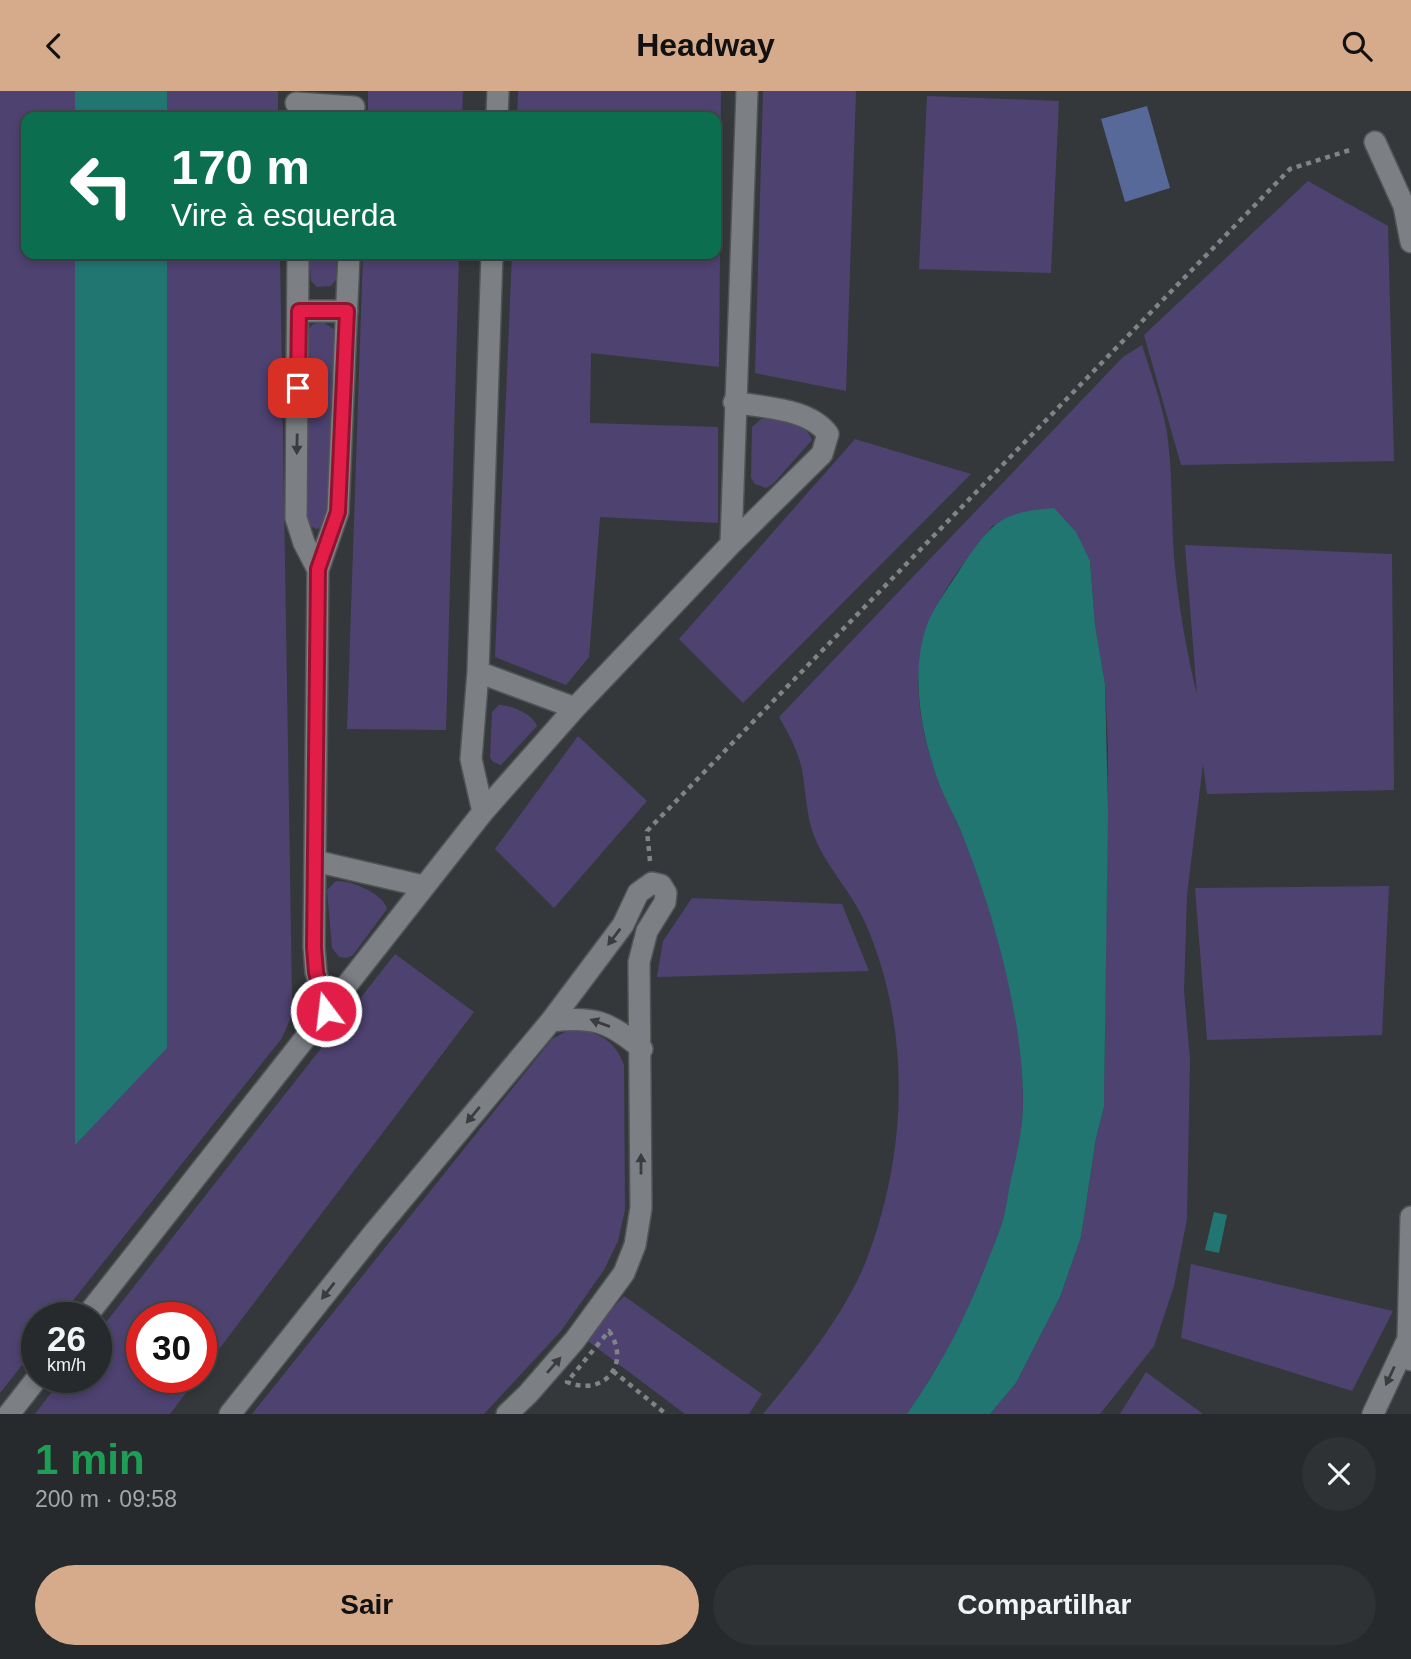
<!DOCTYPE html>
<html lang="pt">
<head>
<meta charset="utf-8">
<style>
  body { margin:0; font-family:Arial,sans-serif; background:#2f3234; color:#f1f3f6; height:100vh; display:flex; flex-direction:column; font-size:26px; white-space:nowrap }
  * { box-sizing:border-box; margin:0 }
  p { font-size:23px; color:#a4a7a9 }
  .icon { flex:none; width:38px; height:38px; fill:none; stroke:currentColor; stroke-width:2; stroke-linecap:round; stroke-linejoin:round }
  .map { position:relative; height:1323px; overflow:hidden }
  .details { display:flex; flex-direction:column; background:#272a2c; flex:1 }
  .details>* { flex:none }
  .guide { position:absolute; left:21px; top:21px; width:700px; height:147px; border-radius:14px; box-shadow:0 4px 10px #0003,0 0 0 2px #434648; background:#0b6e4f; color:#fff; overflow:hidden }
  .speed { position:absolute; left:21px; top:1211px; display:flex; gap:14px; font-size:35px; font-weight:700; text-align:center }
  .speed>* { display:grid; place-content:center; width:91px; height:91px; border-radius:50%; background:#272a2c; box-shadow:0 4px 10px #0003,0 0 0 2px #434648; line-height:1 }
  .speed small { font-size:18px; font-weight:400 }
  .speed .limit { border:10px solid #d22; background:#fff; color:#111 }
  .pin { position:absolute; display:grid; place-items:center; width:60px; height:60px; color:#fff; margin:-30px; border-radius:14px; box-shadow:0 4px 10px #0006 }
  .me { position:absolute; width:77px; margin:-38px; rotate:345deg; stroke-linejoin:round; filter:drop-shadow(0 0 5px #0008) }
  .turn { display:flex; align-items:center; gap:24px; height:147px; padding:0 35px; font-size:32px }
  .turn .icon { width:91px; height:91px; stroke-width:2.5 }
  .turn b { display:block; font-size:49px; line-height:60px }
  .round { display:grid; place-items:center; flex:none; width:74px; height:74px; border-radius:37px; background:#2f3234 }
  .headline { display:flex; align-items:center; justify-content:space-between; height:119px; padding:0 35px }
  h1 { font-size:42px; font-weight:600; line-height:52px; color:#1e9e55 }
  .button { display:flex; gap:14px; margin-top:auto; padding:14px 35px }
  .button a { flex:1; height:80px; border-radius:42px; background:#d6ab8b; color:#111; font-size:28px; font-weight:600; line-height:80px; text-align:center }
  .button a+a { background:#2f3234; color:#f1f3f6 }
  header { display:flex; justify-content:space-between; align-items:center; height:91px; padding:0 35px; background:#d6ab8b; color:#111; font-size:32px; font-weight:600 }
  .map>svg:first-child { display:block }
  .green { fill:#4e4271 }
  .water { fill:#217671 }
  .building { fill:#566999 }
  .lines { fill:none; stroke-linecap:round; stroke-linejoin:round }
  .street-casing { stroke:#515456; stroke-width:24 }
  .path { stroke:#818486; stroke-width:4.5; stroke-dasharray:5 5; stroke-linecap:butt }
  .street { stroke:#7c8084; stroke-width:21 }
  .oneway { fill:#3a3c3e }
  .route-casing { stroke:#92132f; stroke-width:18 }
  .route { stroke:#e11d48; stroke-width:12 }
</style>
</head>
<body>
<header><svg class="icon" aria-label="back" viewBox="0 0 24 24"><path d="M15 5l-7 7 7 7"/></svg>Headway<svg class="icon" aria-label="search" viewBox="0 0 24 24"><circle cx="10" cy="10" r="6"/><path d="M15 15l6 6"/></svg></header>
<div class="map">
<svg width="1411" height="1323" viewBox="0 0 1411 1323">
  <rect width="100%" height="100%" fill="#34383a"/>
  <path class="green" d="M0,0H75V26H26V163H75V1053L167,956V163H280L292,904L291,926L282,947L59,1227H37V1255L0,1302Z
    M167,0H278V26H167Z
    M368,0H463L462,26H368Z
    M518,0H721L720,94H716V26H517Z
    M763,0H856L846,300L755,282Z
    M927,5L1059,10L1051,182L919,178Z
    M1308,90L1388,135L1394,370L1181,374L1144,244Z
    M716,158L720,159L719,276L591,262L590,332L718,336V432L600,426L589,566L566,594L495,566L512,163H716Z
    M309,163H337L336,189L331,195L317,196L311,190Z
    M363,163H459L446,639L347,638Z
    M323,231L335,239L328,431L323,437L316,438L306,433V241L313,233Z
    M1142,254C1151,283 1162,312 1167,342C1173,384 1171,424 1174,466C1178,512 1186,558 1197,604L1185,454L1392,463L1394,699L1207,703L1203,673L1187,804L1184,900L1190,968L1187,1128L1174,1195L1154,1255L1100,1323H990L1016,1292L1060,1206L1081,1146L1096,1047L1104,1016L1108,658L1105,593L1095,534L1090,470L993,434C962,474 927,515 920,567C914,609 925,657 941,696C949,715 959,734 967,754C996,834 1023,924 1023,1010C1023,1037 1017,1063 1011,1089C1008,1101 1007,1113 1004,1125C1001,1140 993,1155 988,1169C967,1225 941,1274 907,1323H763C801,1277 844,1225 866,1170C908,1062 912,936 864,829C850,799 824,773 813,742C806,722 806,700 802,679C798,660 789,643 779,626L1123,266Z
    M761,328C776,327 808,332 812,349L773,393L766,397L755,393L751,387L752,336Z
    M855,348L971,383L743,612L679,548Z
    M499,614C512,614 534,624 537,635L501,674L493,671L490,666L492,621Z
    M578,645L647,710L554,817L495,758Z
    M336,790C351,789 384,803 387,818L353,864L347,867L339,866L332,857L327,799Z
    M1389,795L1382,944L1207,949L1195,797Z
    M692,807L842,813L869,880L657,886L663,850Z
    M395,863L474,921L201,1282V1227H142V1286H198L170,1323H35L63,1286H96V1244Z
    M580,939C603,943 616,952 624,974L625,1119L618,1150L604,1179L561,1240L484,1323H252L552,948L565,941Z
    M1191,1173L1393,1220L1352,1300L1181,1247Z
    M624,1205L762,1303L749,1323H685L585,1248Z
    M1146,1281L1203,1323H1120Z"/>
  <path class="water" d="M75,0H167V26H75Z
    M75,163H167V957L75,1054Z
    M1054,417L1076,441L1090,470L1095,534L1105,593L1108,721L1104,1016L1096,1047L1081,1146L1060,1206L1016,1292L990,1323H907C940,1276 965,1228 986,1174C992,1158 1000,1141 1004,1125C1007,1113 1008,1100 1011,1088C1017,1062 1023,1037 1023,1010C1023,929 995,828 966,753C959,733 948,714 940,695C922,647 909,584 927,534C935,513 950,495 962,475C992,432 1000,421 1054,417Z
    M1214,1121L1227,1124L1219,1162L1205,1159Z"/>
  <path class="building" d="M1147,15L1170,97L1125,111L1101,28Z"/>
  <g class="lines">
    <g class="street-casing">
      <path id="street" d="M296,12L354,16
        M497,26L498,0
        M1375,51L1404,115L1411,151
        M298,163L296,427L304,452L318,479
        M299,220H347
        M731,453L747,0
        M478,581L575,617
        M483,721L471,668L478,581L492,163
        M315,770L423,795
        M326,920L316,881L314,856L318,479L338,421L349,163
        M551,930C593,925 609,930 642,958
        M1411,1126L1408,1248L1411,1269
        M85,1227L483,721L575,617L731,453L822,363L828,343C809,317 764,317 734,311
        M9,1323L38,1286
        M230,1323L373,1143L551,930L623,834L638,802L652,792L661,794L666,802L665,811L647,840L639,871L641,1117L635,1154L624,1182L575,1249L528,1303L507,1323
        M1373,1323L1408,1248"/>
    </g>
    <path class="path" d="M650,770L647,740L1290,78L1353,58
      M609,1240C632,1274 603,1306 567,1291Z
      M613,1280L666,1323"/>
    <use href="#street" class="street"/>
  </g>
  <defs><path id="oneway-solid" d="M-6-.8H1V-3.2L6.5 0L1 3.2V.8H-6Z" transform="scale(1.75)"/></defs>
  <g class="oneway">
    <use href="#oneway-solid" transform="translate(297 353) rotate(91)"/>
    <use href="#oneway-solid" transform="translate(614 846) rotate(127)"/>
    <use href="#oneway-solid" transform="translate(600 932) rotate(-160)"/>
    <use href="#oneway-solid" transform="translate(473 1024) rotate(130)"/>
    <use href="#oneway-solid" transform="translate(641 1073) rotate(-90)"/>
    <use href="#oneway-solid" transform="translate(328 1200) rotate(128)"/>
    <use href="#oneway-solid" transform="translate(554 1274) rotate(-49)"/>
    <use href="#oneway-solid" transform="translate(1390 1285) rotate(115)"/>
  </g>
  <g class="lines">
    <g class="route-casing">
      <path id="route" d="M298,297L299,220H347L338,421L318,478L314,856L316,881L326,920"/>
    </g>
    <use href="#route" class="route"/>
  </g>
</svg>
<div class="speed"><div>26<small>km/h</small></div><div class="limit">30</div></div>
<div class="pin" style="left:298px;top:297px;background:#d93025"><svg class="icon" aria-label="arrive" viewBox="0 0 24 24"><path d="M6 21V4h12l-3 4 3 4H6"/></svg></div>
<svg class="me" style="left:326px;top:920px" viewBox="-20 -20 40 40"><circle r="17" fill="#e11d48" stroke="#fff" stroke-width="3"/><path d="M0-11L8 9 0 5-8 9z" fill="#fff"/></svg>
<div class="guide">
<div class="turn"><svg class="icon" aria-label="left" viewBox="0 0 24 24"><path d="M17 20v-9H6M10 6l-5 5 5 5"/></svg><div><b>170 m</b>Vire à esquerda</div></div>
</div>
</div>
<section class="details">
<div class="headline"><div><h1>1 min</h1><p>200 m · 09:58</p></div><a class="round"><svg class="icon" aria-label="close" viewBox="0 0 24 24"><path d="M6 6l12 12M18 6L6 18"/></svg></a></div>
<div class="button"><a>Sair</a><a>Compartilhar</a></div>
</section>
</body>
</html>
